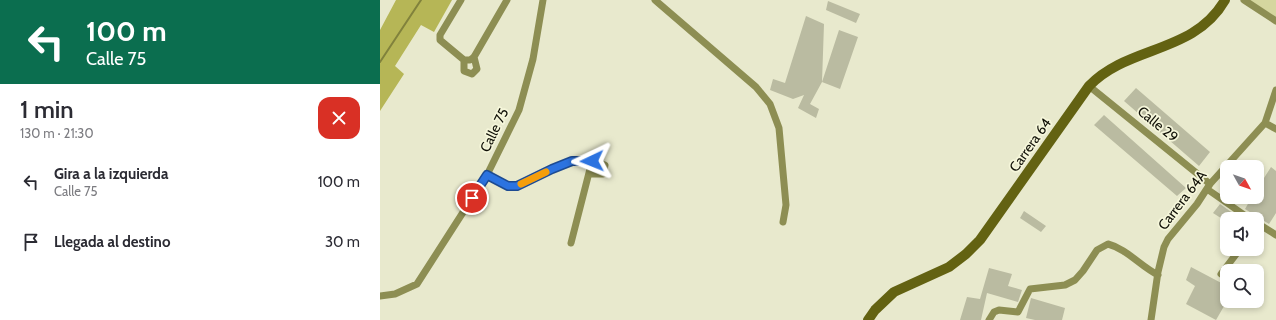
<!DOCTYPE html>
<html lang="es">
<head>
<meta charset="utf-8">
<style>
  body { margin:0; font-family:Cabin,sans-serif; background:#f7f7f7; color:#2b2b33; height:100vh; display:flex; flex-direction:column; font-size:15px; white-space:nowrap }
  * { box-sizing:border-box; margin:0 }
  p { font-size:13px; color:#7c7c81 }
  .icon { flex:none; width:22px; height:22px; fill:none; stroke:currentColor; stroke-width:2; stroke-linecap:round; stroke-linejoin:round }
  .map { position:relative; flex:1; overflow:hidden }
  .panel { display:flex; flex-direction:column; background:#fff; width:380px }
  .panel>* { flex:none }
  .top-card { background:#0b6e4f; color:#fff; overflow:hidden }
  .needle { width:26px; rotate:130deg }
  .buttons { position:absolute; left:840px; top:160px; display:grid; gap:8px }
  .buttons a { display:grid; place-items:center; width:44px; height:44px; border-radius:8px; background:#fff; box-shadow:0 2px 6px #0003; font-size:20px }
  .pin { position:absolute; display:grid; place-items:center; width:34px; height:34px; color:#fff; margin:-17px; border:2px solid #fff; border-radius:50%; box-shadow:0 1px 4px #0007 }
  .me { position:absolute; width:44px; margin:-22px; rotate:268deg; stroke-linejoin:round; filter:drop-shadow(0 0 3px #0008) }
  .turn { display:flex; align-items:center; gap:14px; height:84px; padding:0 20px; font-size:18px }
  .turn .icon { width:52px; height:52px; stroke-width:2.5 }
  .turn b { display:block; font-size:28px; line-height:34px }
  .round { display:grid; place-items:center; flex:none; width:42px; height:42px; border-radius:12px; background:#f7f7f7 }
  .headline { display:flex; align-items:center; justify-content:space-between; height:68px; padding:0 20px }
  h1 { font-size:24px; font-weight:600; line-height:30px }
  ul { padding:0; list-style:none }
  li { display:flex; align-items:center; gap:12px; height:60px; padding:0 20px }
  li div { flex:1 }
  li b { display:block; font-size:15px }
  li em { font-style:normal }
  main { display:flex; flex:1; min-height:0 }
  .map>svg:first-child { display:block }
  .green { fill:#d5d69f }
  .forest { fill:#b6b656 }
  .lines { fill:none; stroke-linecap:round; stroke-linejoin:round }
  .stream { stroke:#81823c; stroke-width:2 }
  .building { fill:#babba1 }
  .street { stroke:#8d8e53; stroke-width:7 }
  .secondary { stroke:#636212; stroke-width:10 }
  .route-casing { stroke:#1d4b92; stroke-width:10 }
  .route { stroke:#2c73e0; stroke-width:7 }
  .slow { stroke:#f59e0b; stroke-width:7 }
  .labels { text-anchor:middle; stroke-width:3.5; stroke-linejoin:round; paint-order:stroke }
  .street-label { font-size:14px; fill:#0f0f06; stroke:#f5f6da }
</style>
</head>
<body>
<main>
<section class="panel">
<div class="top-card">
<div class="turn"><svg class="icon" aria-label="left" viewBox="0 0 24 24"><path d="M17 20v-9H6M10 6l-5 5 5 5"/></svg><div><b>100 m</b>Calle 75</div></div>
</div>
<div class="headline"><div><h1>1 min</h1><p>130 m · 21:30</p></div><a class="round" style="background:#d93025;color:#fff"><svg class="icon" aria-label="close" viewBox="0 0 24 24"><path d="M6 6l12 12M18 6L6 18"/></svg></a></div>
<ul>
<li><svg class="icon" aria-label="left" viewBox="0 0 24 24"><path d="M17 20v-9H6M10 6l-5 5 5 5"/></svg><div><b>Gira a la izquierda</b><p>Calle 75</p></div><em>100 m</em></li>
<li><svg class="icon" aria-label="arrive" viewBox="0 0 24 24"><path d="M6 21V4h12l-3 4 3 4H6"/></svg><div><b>Llegada al destino</b></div><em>30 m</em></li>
</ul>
</section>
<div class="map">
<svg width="896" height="320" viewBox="0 0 896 320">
  <rect width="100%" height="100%" fill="#e8e9cd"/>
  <path class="green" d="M869,0H896V17Z"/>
  <path class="forest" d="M16,0H72L54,32L41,25L15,66L24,74L0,111V30Z"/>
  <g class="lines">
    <path class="stream" d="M0,62L41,0"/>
  </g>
  <path class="building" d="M448,1L480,14L476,23L446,10Z
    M426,16L444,24L442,82L430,104L439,109L436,118L418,108L424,95L413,99L390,90L393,79L405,83Z
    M459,30L478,37L460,89L442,82Z
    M756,88L830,152L819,166L744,101Z
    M724,115L806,188L797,196L714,125Z
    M891,167L896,171V213L889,224L865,209L872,197H877V189Z
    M840,204L854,214L851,219H847V222L833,213Z
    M644,211L666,226L661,232L640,218Z
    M811,267L847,286V301L836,320L806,304L815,286L806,280Z
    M609,268L632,274L628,286L642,290L638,302L607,293L601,320H580L587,297L600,299Z
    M651,298L685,308L682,320H655L646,318Z"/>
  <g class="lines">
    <path class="street" d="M81,0L60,35V40L84,60H90L94,57L127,0
      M275,0L376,87L390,104L399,128L406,205L403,222
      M864,0L896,21
      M84,60V71L92,74L97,69L94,57
      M709,86L830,184
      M885,123L896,129
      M107,175L128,186H137L172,169L192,161H212L225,165L223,174H209
      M827,189L870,219
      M877,223L896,235
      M191,243L212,161
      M841,274L860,249
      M0,296L15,294L37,284L107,175L139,110L153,59L163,0
      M609,320L614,312L619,310L638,312L650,289L685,285L695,280L703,271L717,250L728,244C747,249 760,266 778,275
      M771,320L778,272L784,247L788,239L817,204L830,184L885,123L896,90"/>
    <path class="secondary" d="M488,320L495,310L514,292L569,267L586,254L600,240L709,86C748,45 814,54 845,0"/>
  </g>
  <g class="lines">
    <g class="route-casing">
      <path id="route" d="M92,198L107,175L128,186H137L172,169L192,161H212"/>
    </g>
    <use href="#route" class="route"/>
    <path class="slow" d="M141,184L166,172"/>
  </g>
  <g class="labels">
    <g class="street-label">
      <text transform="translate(778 124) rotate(39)" y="5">Calle 29</text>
      <text transform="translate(114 130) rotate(-64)" y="5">Calle 75</text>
      <text transform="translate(650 145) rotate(-55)" y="5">Carrera 64</text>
      <text transform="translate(802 200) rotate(-53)" y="5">Carrera 64A</text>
    </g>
  </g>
</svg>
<div class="buttons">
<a><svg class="needle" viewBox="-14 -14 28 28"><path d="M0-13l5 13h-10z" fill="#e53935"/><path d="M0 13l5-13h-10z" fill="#7c7c81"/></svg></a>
<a><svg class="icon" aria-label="sound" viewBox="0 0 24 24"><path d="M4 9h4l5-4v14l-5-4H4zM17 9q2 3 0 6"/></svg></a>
<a><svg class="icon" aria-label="search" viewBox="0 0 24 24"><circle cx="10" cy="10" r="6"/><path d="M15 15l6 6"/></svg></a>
</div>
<div class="pin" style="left:92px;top:198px;background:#d93025"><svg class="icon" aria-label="arrive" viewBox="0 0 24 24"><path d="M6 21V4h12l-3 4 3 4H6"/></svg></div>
<svg class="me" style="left:212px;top:161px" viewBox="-20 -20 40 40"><path d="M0-17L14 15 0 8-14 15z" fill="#2c73e0" stroke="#fff" stroke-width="4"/></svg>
</div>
</main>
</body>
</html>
